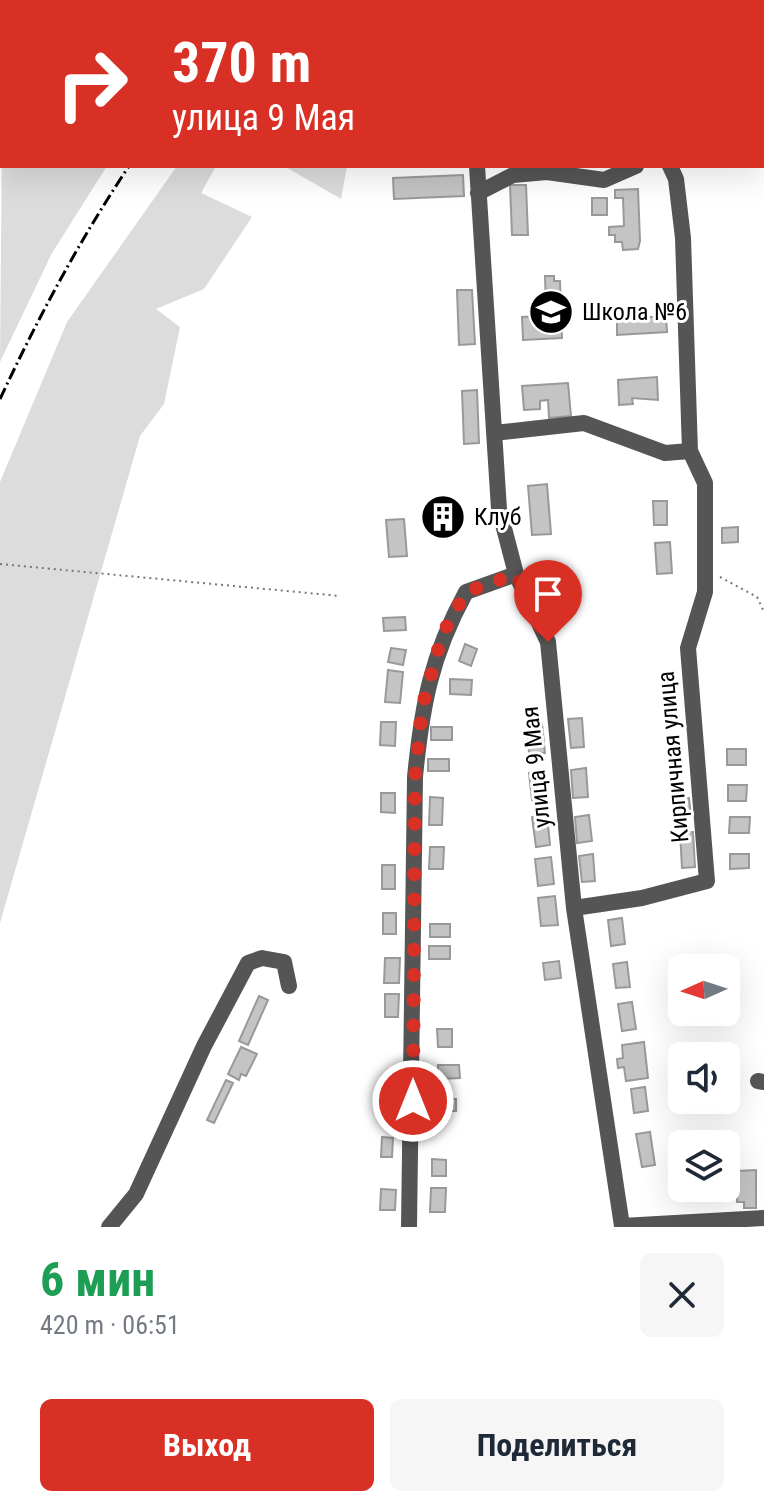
<!DOCTYPE html>
<html lang="ru">
<head>
<meta charset="utf-8">
<style>
  body { margin:0; font-family:"Roboto Condensed",sans-serif; background:#f6f6f7; color:#1f2937; height:100vh; display:flex; flex-direction:column; font-size:30px; white-space:nowrap }
  * { box-sizing:border-box; margin:0 }
  p { font-size:26px; color:#747a83 }
  .icon { flex:none; width:44px; height:44px; fill:none; stroke:currentColor; stroke-width:2; stroke-linecap:round; stroke-linejoin:round }
  .map { position:relative; height:1227px; overflow:hidden }
  .sheet { display:flex; flex-direction:column; background:#fff; flex:1 }
  .sheet>* { flex:none }
  .hud { position:absolute; left:0px; top:0px; width:764px; height:168px; box-shadow:0 8px 32px #0002; background:#d93025; color:#fff; overflow:hidden }
  .needle { width:52px; rotate:267deg }
  .controls { position:absolute; left:668px; top:954px; display:grid; gap:16px }
  .controls a { display:grid; place-items:center; width:72px; height:72px; border-radius:12px; background:#fff; box-shadow:0 8px 32px #0002; font-size:40px }
  .pin { position:absolute; display:grid; place-items:center; width:68px; height:68px; color:#fff; margin:-82px -34px; border-radius:50% 50% 50% 0; rotate:-45deg; box-shadow:0 0 8px #0007 }
  .pin .icon { rotate:45deg }
  .me { position:absolute; width:88px; margin:-44px; rotate:0deg; stroke-linejoin:round; filter:drop-shadow(0 0 6px #0008) }
  .turn { display:flex; align-items:center; gap:28px; height:168px; padding:0 40px; font-size:36px }
  .turn .icon { width:104px; height:104px; stroke-width:2.5 }
  .turn b { display:block; font-size:56px; line-height:68px }
  .round { display:grid; place-items:center; flex:none; width:84px; height:84px; border-radius:12px; background:#f6f6f7 }
  .summary { display:flex; align-items:center; justify-content:space-between; height:136px; padding:0 40px }
  h1 { font-size:48px; font-weight:700; line-height:60px; color:#1e9e55 }
  .cta { display:flex; gap:16px; margin-top:auto; padding:16px 40px }
  .cta a { flex:1; height:92px; border-radius:12px; background:#d93025; color:#fff; font-size:32px; font-weight:700; line-height:92px; text-align:center }
  .cta a+a { background:#f6f6f7; color:#1f2937 }
  .map>svg:first-child { display:block }
  .green { fill:#dcdcdc }
  .building { fill:#c4c4c4; stroke:#999; stroke-width:2 }
  .lines { fill:none; stroke-linecap:round; stroke-linejoin:round }
  .path { stroke:#777; stroke-width:2; stroke-dasharray:2 4; stroke-linecap:butt }
  .minor { stroke:#555; stroke-width:16 }
  .rail { stroke:#000; stroke-width:3; stroke-dasharray:12 4 2 4; stroke-linecap:butt }
  .route { stroke:#d93025; stroke-width:14; stroke-dasharray:0 25.2 }
  .labels { text-anchor:middle; stroke-width:6; stroke-linejoin:round; paint-order:stroke }
  .poi-label { font-size:24px; fill:#000; stroke:#fff; text-anchor:start }
  .street-label { font-size:24px; fill:#000; stroke:#fff }
</style>
</head>
<body>
<div class="map">
<svg width="764" height="1227" viewBox="0 0 764 1227">
  <rect width="100%" height="100%" fill="#fff"/>
  <path class="green" d="M85,0H231L84,2Z
    M2,133V166H107L52,253L0,362Z
    M177,166H216L201,193L252,217L204,289L156,309L180,327L164,404L140,436L0,923V482L67,322Z
    M284,166H347L341,199Z"/>
  <path class="building" d="M463,175L464,196L394,199L393,178Z
    M510,185H526L528,235H512Z
    M638,189L640,241L638,249L623,250L622,242H615V235H609V227L624,226L623,198H615V190Z
    M592,198H607V215H592Z
    M545,276H554V281H560L562,338L523,340L522,317L541,316V308H546Z
    M457,290H472L475,344L459,345Z
    M666,316L667,332L617,335V319Z
    M657,377L658,400L632,398L633,404L619,405L618,380Z
    M568,383L571,416L549,418L548,400L540,401V409L524,410L522,386Z
    M477,390L479,443L464,444L462,391Z
    M547,484L551,534L532,535L528,486Z
    M451,500L454,532L436,534L432,501Z
    M653,501H667V525H654Z
    M404,519L407,556L389,557L386,520Z
    M738,527V542L722,543V528Z
    M670,542L672,573L657,574L655,543Z
    M405,617L406,630L384,631L383,618Z
    M465,644L477,649L471,666L459,661Z
    M391,648L406,650L403,665L388,662Z
    M388,670L403,672L400,703L385,702Z
    M450,679L472,680L471,695L450,694Z
    M582,718L584,747L571,748L568,719Z
    M381,722H396L395,746L380,745Z
    M542,723L545,753L529,754L527,724Z
    M431,727H452V740H431Z
    M727,749H746V765H727Z
    M428,759H449V771H428Z
    M586,768L588,797L573,798L571,770Z
    M544,772L547,799L532,800L529,773Z
    M728,785H747L746,801H728Z
    M381,793H395V813L381,812Z
    M430,797L443,798L442,825H429Z
    M689,798L691,816L680,817L679,799Z
    M547,815L550,845L536,847L532,817Z
    M589,815L592,841L577,843L575,817Z
    M730,817H750L749,833H729Z
    M693,832L695,867L682,868L680,833Z
    M430,847H444L443,869H429Z
    M593,854L595,881L582,882L579,856Z
    M730,854H749V868L730,869Z
    M551,857L554,884L538,886L535,859Z
    M382,865H395V889H382Z
    M555,896L558,925L541,926L538,898Z
    M383,913H396V934H383Z
    M622,918L625,944L611,946L608,920Z
    M430,924H450V937H430Z
    M429,946H450V959H429Z
    M385,958H400L399,983H384Z
    M559,961L561,978L545,980L543,963Z
    M627,962L630,987L616,988L613,964Z
    M385,994H399L398,1017H385Z
    M259,996L268,1000L248,1045L239,1041Z
    M632,1002L636,1029L622,1031L618,1004Z
    M437,1029H452V1047H438Z
    M644,1042L648,1078L626,1081L624,1067L618,1068L617,1059L623,1058L622,1045Z
    M241,1047L257,1054L246,1076L241,1074L239,1080L228,1074Z
    M438,1065H459L460,1078L438,1079Z
    M226,1080L233,1083L214,1123L207,1120Z
    M645,1087L648,1111L634,1113L631,1089Z
    M382,1091H396V1110H382Z
    M436,1099H456V1111H437Z
    M650,1132L655,1165L642,1167L636,1134Z
    M382,1137L393,1138L392,1157H381Z
    M432,1159L446,1160V1176H432Z
    M756,1170V1208H744V1202H737V1171Z
    M431,1188H446L445,1212H430Z
    M381,1189L396,1190L395,1210H380Z"/>
  <g class="lines">
    <path class="path" d="M298,0L300,2
      M0,564L340,596
      M720,577L757,597L764,612"/>
    <path class="minor" d="M593,0L594,2
      M40,2L41,0
      M479,2V0
      M0,58L2,55
      M477,166L499,509L516,574L548,642L574,908L622,1226
      M478,193L513,175L547,172L604,180L636,166
      M494,433L584,423L665,453L690,451
      M574,908L642,898L707,881L688,648L705,592V483L690,451L683,238L676,179L670,166
      M758,1081L764,1082
      M622,1226L764,1218
      M109,1227L136,1194L204,1046L248,963L262,958L284,962L289,986
      M409,1227L415,777C422,705 431,656 466,592L516,574"/>
    <path class="rail" d="M262,2L264,0
      M0,399C38,318 79,241 129,166"/>
  </g>
  <g class="lines">
    <path class="route" d="M413,1101L415,777L422,708L442,635L466,592L516,574L548,642"/>
  </g>
  <defs>
    <g id="school-disc" transform="scale(2.3)"><circle r="9.5" fill="#000" stroke="#fff"/><path d="M0-5L7-2L0 1L-7-2ZM-4 1L0 2.5L4 1V4Q0 6-4 4Z" fill="#fff"/></g>
    <g id="building-disc" transform="scale(2.3)"><circle r="9.5" fill="#000" stroke="#fff"/><path d="M-4-6H4V6H1V3H-1V6H-4ZM-2.5-4.3h1.7v1.8h-1.7ZM.8-4.3h1.7v1.8H.8ZM-2.5-1h1.7V.8h-1.7ZM.8-1h1.7V.8H.8Z" fill="#fff"/></g>
  </defs>
  <g fill-rule="evenodd">
    <use href="#school-disc" x="551" y="312"/>
    <use href="#building-disc" x="443" y="517"/>
  </g>
  <g class="labels">
    <g class="poi-label">
      <text x="582" y="320">Школа №6</text>
      <text x="474" y="525">Клуб</text>
    </g>
    <g class="street-label">
      <text transform="translate(673 757) rotate(-95)" y="8">Кирпичная улица</text>
      <text transform="translate(536 767) rotate(-96)" y="8">улица 9 Мая</text>
    </g>
  </g>
</svg>
<div class="controls">
<a><svg class="needle" viewBox="-14 -14 28 28"><path d="M0-13l5 13h-10z" fill="#e53935"/><path d="M0 13l5-13h-10z" fill="#747a83"/></svg></a>
<a><svg class="icon" aria-label="sound" viewBox="0 0 24 24"><path d="M4 9h4l5-4v14l-5-4H4zM17 9q2 3 0 6"/></svg></a>
<a><svg class="icon" aria-label="layers" viewBox="0 0 24 24"><path d="M12 4l9 5-9 5-9-5zM3 14l9 5 9-5"/></svg></a>
</div>
<div class="pin" style="left:548px;top:642px;background:#d93025"><svg class="icon" aria-label="arrive" viewBox="0 0 24 24"><path d="M6 21V4h12l-3 4 3 4H6"/></svg></div>
<svg class="me" style="left:413px;top:1101px" viewBox="-20 -20 40 40"><circle r="17" fill="#d93025" stroke="#fff" stroke-width="3"/><path d="M0-11L8 9 0 5-8 9z" fill="#fff"/></svg>
<div class="hud">
<div class="turn"><svg class="icon" aria-label="right" viewBox="0 0 24 24"><path d="M7 20v-9h11M14 6l5 5-5 5"/></svg><div><b>370 m</b>улица 9 Мая</div></div>
</div>
</div>
<section class="sheet">
<div class="summary"><div><h1>6 мин</h1><p>420 m · 06:51</p></div><a class="round"><svg class="icon" aria-label="close" viewBox="0 0 24 24"><path d="M6 6l12 12M18 6L6 18"/></svg></a></div>
<div class="cta"><a>Выход</a><a>Поделиться</a></div>
</section>
</body>
</html>
